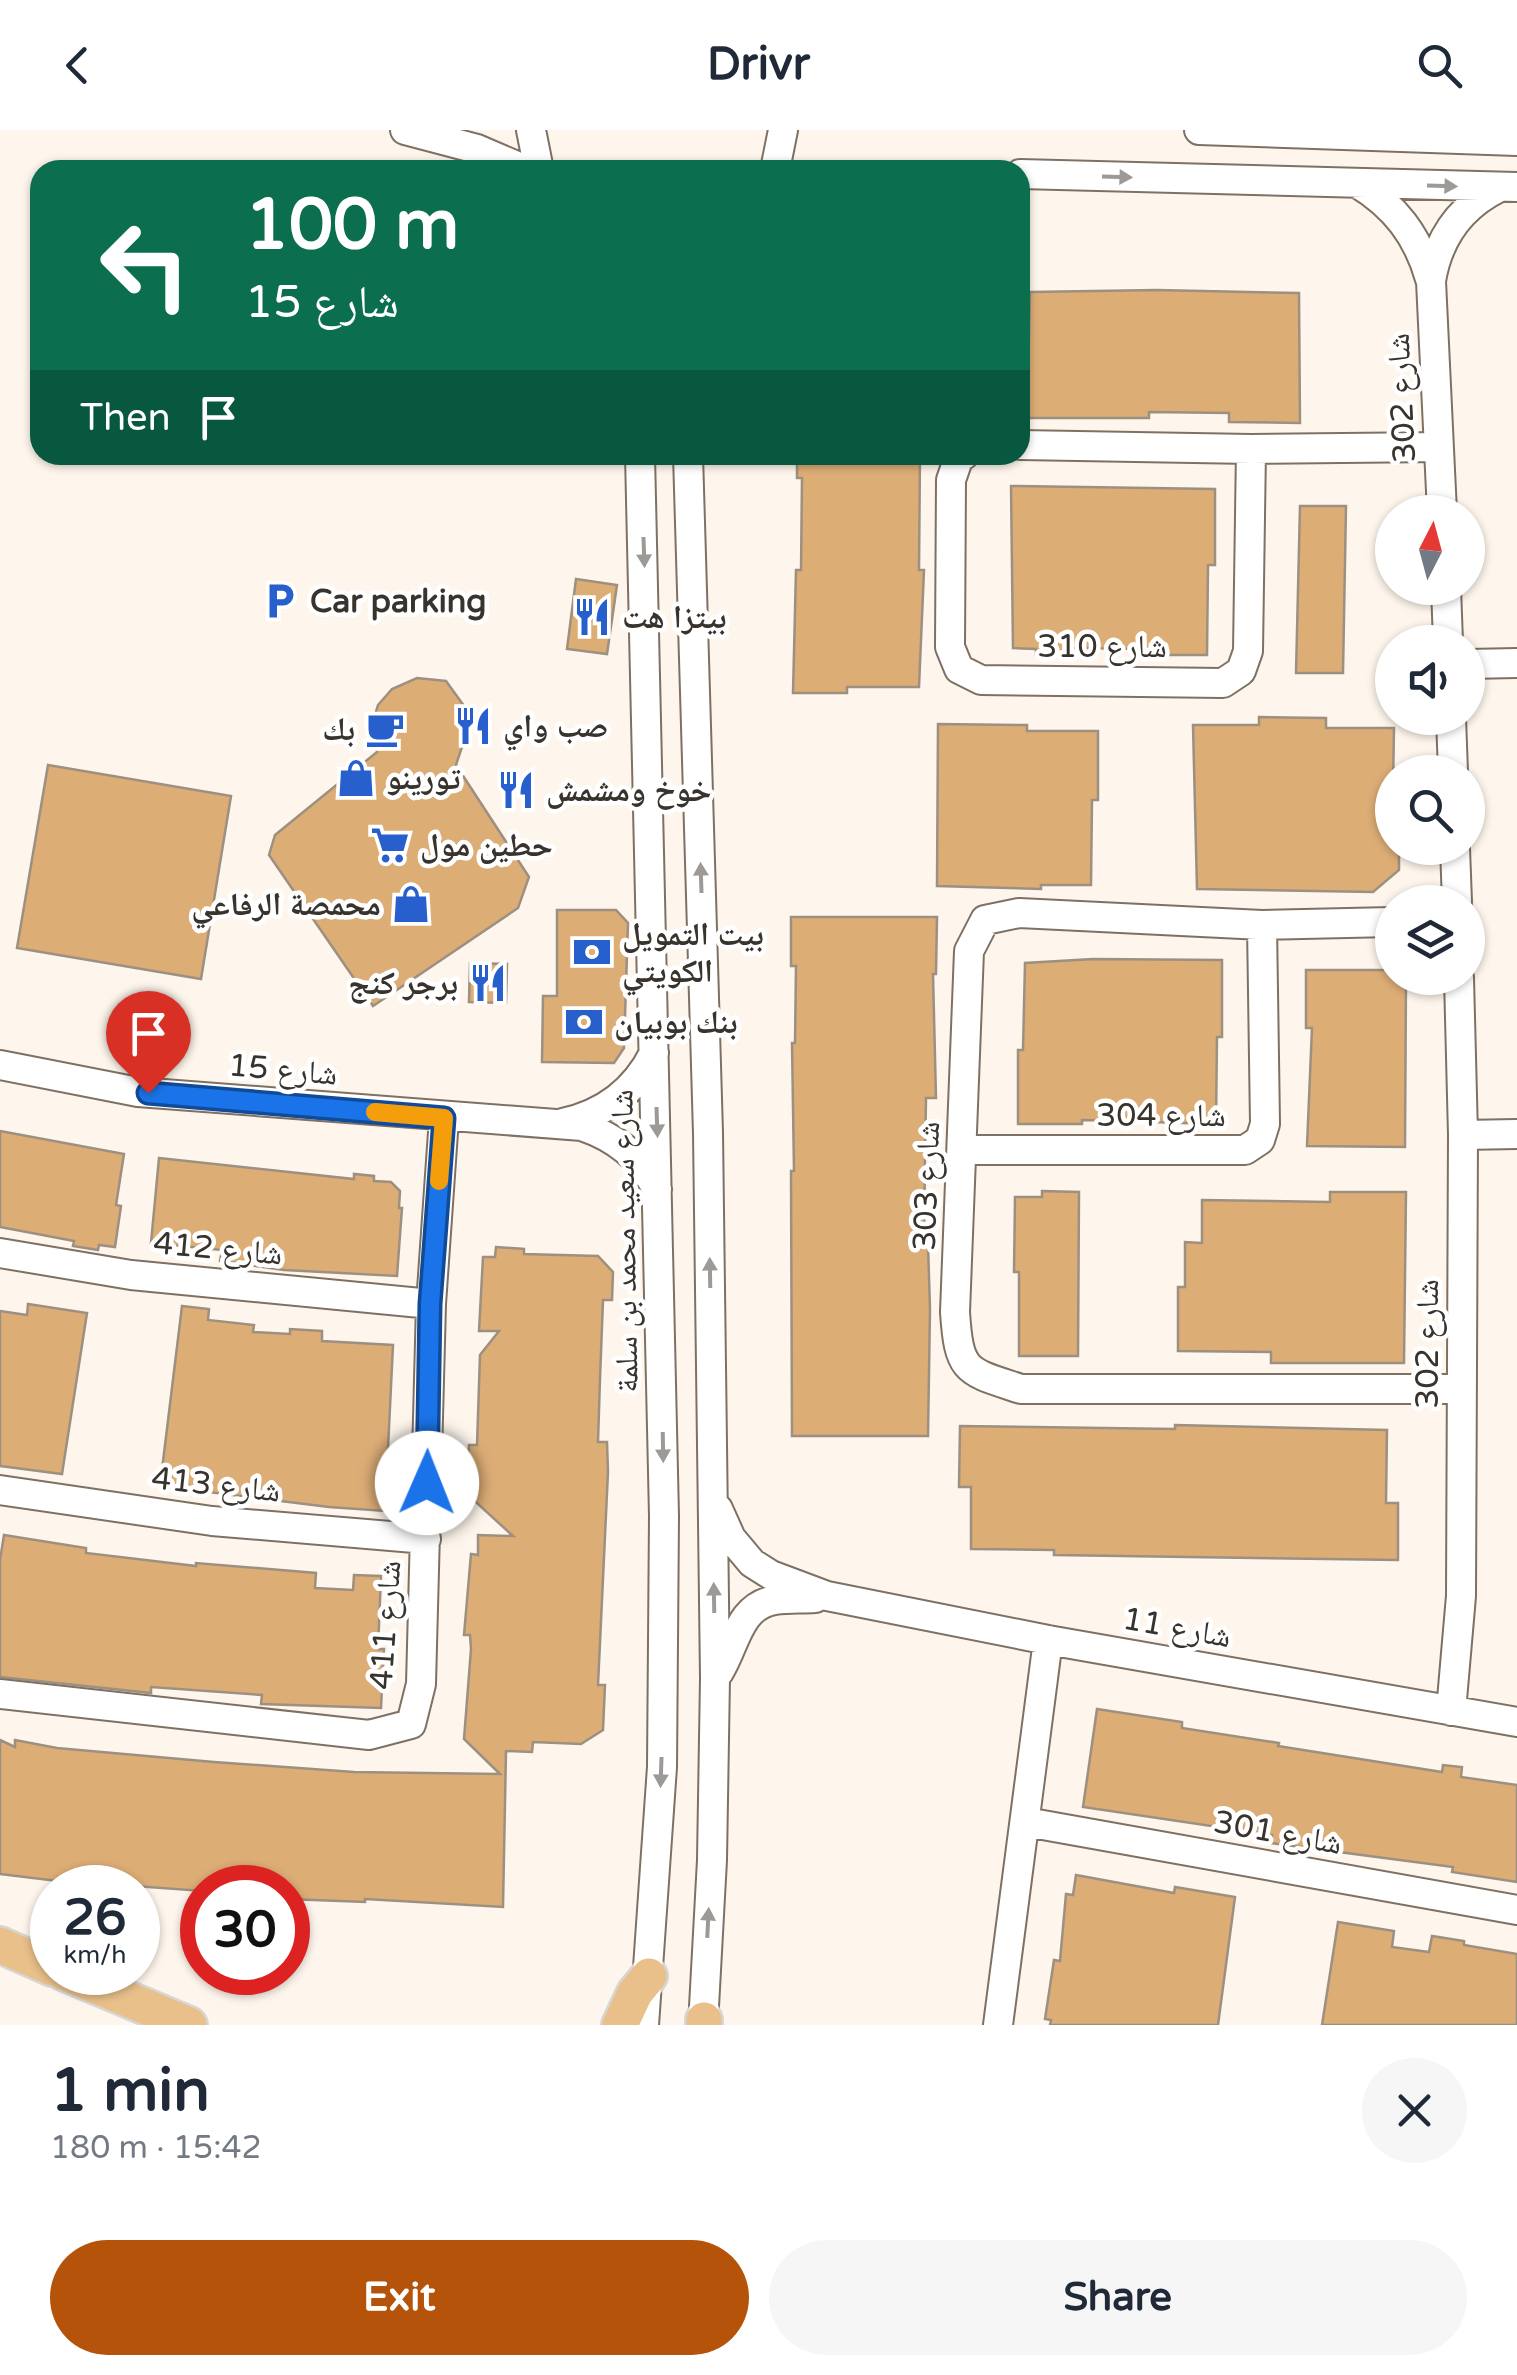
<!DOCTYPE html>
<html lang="en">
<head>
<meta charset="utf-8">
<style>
  body { margin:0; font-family:"Varela Round","Noto Naskh Arabic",sans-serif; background:#f6f6f7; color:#1f2937; height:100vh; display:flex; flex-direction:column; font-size:38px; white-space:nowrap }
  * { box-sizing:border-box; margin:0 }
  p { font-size:32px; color:#747a83 }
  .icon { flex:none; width:55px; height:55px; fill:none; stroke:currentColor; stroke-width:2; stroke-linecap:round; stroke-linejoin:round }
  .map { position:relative; height:1895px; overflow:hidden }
  .panel { display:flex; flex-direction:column; background:#fff; flex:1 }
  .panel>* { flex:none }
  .guide { position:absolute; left:30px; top:30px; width:1000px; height:305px; border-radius:30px; box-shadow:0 2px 8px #0004; background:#0b6e4f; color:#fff; overflow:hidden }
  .needle { width:65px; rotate:6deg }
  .tools { position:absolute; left:1375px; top:365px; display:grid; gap:20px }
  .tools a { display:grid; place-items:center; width:110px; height:110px; border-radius:50%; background:#fff; box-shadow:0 2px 8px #0004; font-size:50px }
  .speed { position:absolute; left:30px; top:1735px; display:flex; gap:20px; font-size:50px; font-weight:700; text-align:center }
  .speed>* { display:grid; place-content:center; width:130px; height:130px; border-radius:50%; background:#fff; box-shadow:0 2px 8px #0004; line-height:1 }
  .speed small { font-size:25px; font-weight:400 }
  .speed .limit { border:15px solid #d22; background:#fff; color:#111 }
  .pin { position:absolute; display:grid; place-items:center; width:85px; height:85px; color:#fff; margin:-102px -42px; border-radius:50% 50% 50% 0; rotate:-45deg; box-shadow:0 0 10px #0007 }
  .pin .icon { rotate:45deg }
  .me { position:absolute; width:110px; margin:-55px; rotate:1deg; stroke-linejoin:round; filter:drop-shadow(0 0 8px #0008) }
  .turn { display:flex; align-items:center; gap:35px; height:210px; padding:0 50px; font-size:45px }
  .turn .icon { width:130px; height:130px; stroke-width:2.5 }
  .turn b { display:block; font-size:70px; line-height:85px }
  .then { display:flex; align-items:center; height:95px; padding:0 50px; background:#0003; gap:20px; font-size:38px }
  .round { display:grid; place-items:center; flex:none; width:105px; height:105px; border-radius:52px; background:#f6f6f7 }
  .overview { display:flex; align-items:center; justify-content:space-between; height:170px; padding:0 50px }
  h1 { font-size:60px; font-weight:700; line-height:75px }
  .action { display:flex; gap:20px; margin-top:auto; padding:20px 50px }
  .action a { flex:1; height:115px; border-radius:60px; background:#b45309; color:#fff; font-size:40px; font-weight:700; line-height:115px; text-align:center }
  .action a+a { background:#f6f6f7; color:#1f2937 }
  header { display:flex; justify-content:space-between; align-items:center; height:130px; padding:0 50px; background:#fff; font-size:45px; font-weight:700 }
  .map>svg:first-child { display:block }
  .building { fill:#ddad76; stroke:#9d9081; stroke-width:2.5 }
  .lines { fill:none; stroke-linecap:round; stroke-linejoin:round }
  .minor-casing { stroke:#7e7163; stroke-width:32 }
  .major-casing { stroke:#d7d6d5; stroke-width:40 }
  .minor { stroke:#fff; stroke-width:28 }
  .major { stroke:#e9c08a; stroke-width:35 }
  .oneway { fill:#9c9996 }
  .route-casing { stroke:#114b97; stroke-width:25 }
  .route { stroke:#1a73e8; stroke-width:18 }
  .slow { stroke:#f59e0b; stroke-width:18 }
  .labels { text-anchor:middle; stroke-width:9; stroke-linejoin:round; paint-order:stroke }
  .street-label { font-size:32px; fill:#38332d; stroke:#fff }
  .poi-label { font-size:32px; font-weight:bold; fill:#38332d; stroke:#fff; text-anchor:start }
</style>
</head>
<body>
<header><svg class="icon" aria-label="back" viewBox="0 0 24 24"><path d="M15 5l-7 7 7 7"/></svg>Drivr<svg class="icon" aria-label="search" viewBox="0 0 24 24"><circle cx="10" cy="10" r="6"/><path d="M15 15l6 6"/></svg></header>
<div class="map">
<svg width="1517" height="1895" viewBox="0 0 1517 1895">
  <rect width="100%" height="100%" fill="#fef6ec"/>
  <path class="building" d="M1157,160L1299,163L1300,293L1229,292V283L1149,282V288H1027L1030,162Z
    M797,325H920L919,440H924L919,557H847V563H793L796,440H801L802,348H797Z
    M1011,356L1215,359V435H1208L1207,525H1154V519L1072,518V526L1036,525V519L1013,518Z
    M1300,376H1346L1343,543H1296Z
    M576,449L617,455L607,524L567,519Z
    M417,548L446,551L472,587L456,635L529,747L518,778L373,876L269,725L275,705L377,622L371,598L378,575L392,559Z
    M1259,587L1326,588V598H1394L1392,718H1399V740L1373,762L1197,759L1193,595H1259Z
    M938,594L1027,595V601H1098V670H1092L1091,755H1041V759L937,756Z
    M48,635L231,666L201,849L17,818Z
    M557,780H616L628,793L624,918L614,933L542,932L543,866H557Z
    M791,787H937L936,844H933L936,968H926L925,1030L924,1114H928L930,1179L928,1306H792L791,1041H794L792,913H795L796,836H791Z
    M1093,829L1222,830V907H1217L1216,994L1082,990V994H1018V920H1023L1025,833Z
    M470,833L507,834L506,873L469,872Z
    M1306,840H1392V848H1406L1405,1017L1307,1016L1312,898H1306Z
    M0,1001L124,1024L116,1075L121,1076L115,1117L99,1115L98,1120L73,1116L74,1111L0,1097Z
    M159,1028L354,1049V1044L374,1046V1051L391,1052L400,1061L399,1078H402L397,1146L284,1140L220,1131L222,1120L151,1113Z
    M1042,1061L1079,1062L1078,1226H1019V1142H1014L1015,1067H1042Z
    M1330,1062H1406L1404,1233H1271V1222L1178,1221V1157H1185V1112L1202,1113V1070L1330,1072Z
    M496,1117L524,1119V1124L598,1126L613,1142L612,1170H603L600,1249L598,1312H607L608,1342L598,1555H605L603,1600L581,1614L533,1612L532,1622L506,1621L503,1777L365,1769V1772L288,1769V1758H202V1761L107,1754L106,1757L0,1744V1610L15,1617V1610L57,1618L214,1632L354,1642L500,1644L464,1609L471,1519L470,1505H464L471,1424L478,1425V1405L513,1406L467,1364L469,1315H477L480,1225L499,1201H479L483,1127H495Z
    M28,1174L87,1183L62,1344L0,1336V1181L27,1185Z
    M182,1176L209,1179L208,1190L254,1195L253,1202L290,1204V1199L322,1201V1211L393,1215L385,1381L329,1377L160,1356Z
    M1175,1295L1387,1300L1386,1373H1398V1430L1054,1425V1420L971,1419V1357H959L960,1296L1175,1299Z
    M4,1405L86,1418V1423L196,1436V1433L316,1443L315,1458L353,1460L354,1445L381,1446L378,1519H384L381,1578L261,1574L262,1565L151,1557V1563L0,1547V1430Z
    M1097,1579L1182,1592V1598L1279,1613L1278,1616L1442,1642L1443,1635L1462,1637L1461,1647L1517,1655V1752L1452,1742L1453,1737L1271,1713L1272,1705L1083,1677Z
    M1076,1745L1174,1763L1175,1757L1235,1767L1218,1895H1050L1051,1890L1045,1889L1054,1830L1060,1831L1066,1764L1073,1765Z
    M1338,1792L1394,1801L1392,1817L1429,1822L1432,1806L1464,1811V1815L1517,1824V1895H1322Z"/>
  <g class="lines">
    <g class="minor-casing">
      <path id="minor" d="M405,0L477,19L526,40
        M531,0L539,40
        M1199,0L1517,11
        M775,40L783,0
        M1020,44L1517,57
        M1357,53C1395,76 1418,106 1430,149
        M1020,315L1251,319L1438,317
        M640,325L664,1386L662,1637L644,1895
        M688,325L708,1003L715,1548L712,1730L703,1895
        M964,325L959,327L951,350L950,517L959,539L981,550L1223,553L1241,541L1248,521L1251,319
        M1442,382L1431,151C1438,108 1460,77 1498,58
        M1446,458L1448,512
        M1468,534L1517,533
        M1451,588L1453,642
        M1455,718L1457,772
        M1392,792L1262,795L1019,783L985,790L969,821L955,1182C959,1243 966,1241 1021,1259H1462
        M0,935L138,962L582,996C617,1008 640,1027 657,1059
        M563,993C605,984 635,961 654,923
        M1463,1005L1517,1004
        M963,1020H1245L1260,1010L1265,994L1262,795
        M0,1123L131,1145L431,1174
        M0,1360L212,1391L426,1409
        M718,1379L731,1408L752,1433L771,1445L827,1466L1048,1510L1517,1592
        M719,1542C736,1515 738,1476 775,1470C788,1468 802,1469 815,1468
        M0,1564L369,1605L411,1594L421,1554L431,1174L444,988
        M1451,1581L1461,1466L1463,1005L1459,848
        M1026,1692L1517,1780
        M998,1895L1048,1510"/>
    </g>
    <g class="major-casing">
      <path id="major" d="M0,1815L52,1838
        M63,1842L189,1895
        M704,1890V1895
        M620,1895L635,1863L649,1846"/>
    </g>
    <use href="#minor" class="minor"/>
    <use href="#major" class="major"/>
  </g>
  <defs><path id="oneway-solid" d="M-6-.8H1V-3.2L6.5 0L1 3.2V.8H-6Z" transform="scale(2.5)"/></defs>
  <g class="oneway">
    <use href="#oneway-solid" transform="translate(1117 47) rotate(2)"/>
    <use href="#oneway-solid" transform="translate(1442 56) rotate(2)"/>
    <use href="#oneway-solid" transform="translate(644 422) rotate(88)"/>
    <use href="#oneway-solid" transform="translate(701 748) rotate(-92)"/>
    <use href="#oneway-solid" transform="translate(657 992) rotate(88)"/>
    <use href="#oneway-solid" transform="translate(710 1143) rotate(-91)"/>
    <use href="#oneway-solid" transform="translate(663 1317) rotate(89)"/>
    <use href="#oneway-solid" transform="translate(714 1468) rotate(-91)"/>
    <use href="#oneway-solid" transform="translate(661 1642) rotate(92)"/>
    <use href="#oneway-solid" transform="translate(708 1793) rotate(-87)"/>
  </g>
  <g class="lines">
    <g class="route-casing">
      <path id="route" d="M148,963L444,988L430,1174L427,1353"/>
    </g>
    <use href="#route" class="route"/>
    <path class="slow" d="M375,982L444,988L439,1051"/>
  </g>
  <defs>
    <g id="parking-bare" transform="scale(3)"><path d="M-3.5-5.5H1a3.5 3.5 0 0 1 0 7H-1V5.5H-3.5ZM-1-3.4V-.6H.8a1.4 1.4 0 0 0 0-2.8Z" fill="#275fcd" stroke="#fff" stroke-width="2.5" paint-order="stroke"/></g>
    <g id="restaurant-bare" transform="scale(3)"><path d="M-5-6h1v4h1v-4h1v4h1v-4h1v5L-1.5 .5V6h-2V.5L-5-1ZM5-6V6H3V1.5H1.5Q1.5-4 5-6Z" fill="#275fcd" stroke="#fff" stroke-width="2.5" paint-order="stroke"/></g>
    <g id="cafe-bare" transform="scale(3)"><path d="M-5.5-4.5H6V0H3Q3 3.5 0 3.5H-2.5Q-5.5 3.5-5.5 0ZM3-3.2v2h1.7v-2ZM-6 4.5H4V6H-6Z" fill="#275fcd" stroke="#fff" stroke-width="2.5" paint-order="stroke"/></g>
    <g id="shop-bare" transform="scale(3)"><path d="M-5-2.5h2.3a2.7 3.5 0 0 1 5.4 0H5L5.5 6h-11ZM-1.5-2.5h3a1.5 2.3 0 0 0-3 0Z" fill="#275fcd" stroke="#fff" stroke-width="2.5" paint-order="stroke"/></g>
    <g id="supermarket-bare" transform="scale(3)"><path d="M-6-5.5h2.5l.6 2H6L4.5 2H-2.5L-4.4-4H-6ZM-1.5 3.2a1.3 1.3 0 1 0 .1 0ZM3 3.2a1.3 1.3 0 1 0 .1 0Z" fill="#275fcd" stroke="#fff" stroke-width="2.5" paint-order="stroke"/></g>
    <g id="bank-bare" transform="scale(3)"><path d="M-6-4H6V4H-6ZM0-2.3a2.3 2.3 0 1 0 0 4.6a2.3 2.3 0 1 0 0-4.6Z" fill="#275fcd" stroke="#fff" stroke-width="2.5" paint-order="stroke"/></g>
  </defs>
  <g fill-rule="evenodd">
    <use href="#parking-bare" x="280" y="471"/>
    <use href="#restaurant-bare" x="592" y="487"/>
    <use href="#restaurant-bare" x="473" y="596"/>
    <use href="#cafe-bare" x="385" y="599"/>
    <use href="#shop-bare" x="356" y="648"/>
    <use href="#restaurant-bare" x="516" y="660"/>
    <use href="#supermarket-bare" x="390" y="715"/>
    <use href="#shop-bare" x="411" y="774"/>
    <use href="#bank-bare" x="592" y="822"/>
    <use href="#restaurant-bare" x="488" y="853"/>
    <use href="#bank-bare" x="584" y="892"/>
  </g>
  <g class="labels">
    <g class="street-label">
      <text transform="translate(1401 268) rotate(-93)" y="11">شارع 302</text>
      <text x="1102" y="527">شارع 310</text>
      <text transform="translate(283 939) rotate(5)" y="11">شارع 15</text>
      <text x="1161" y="996">شارع 304</text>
      <text transform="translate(926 1056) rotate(-88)" y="11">شارع 303</text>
      <text transform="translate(624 1111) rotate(-91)" y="11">شارع سعيد محمد بن سلمة</text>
      <text transform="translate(218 1118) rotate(5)" y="11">شارع 412</text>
      <text transform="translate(1427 1214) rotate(-90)" y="11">شارع 302</text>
      <text transform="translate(216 1354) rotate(6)" y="11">شارع 413</text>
      <text transform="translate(385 1495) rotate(-86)" y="11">شارع 411</text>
      <text transform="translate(1177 1497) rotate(10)" y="11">شارع 11</text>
      <text transform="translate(1278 1702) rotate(10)" y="11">شارع 301</text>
    </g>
    <g class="poi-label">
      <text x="310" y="482">Car parking</text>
      <text x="622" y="498">بيتزا هت</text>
      <text x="503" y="607">صب واي</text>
      <text x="355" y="610" text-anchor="end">بك</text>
      <text x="386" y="659">تورينو</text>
      <text x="546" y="671">خوخ ومشمش</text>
      <text x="420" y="726">حطين مول</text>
      <text x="381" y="785" text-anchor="end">محمصة الرفاعي</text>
      <text x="622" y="815">بيت التمويل<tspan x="622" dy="37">الكويتي</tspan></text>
      <text x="458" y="864" text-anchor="end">برجر كنج</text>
      <text x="614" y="903">بنك بوبيان</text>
    </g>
  </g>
</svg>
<div class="tools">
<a><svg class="needle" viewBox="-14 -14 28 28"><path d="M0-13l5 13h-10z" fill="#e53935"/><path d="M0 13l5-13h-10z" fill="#747a83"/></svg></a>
<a><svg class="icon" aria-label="sound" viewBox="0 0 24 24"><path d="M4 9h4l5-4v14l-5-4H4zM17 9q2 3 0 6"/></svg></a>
<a><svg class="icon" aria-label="search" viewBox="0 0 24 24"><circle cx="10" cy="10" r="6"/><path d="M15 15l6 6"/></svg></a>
<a><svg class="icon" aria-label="layers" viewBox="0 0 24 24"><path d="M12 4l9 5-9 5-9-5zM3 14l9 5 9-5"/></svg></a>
</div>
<div class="speed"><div>26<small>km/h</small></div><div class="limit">30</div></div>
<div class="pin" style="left:148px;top:963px;background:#d93025"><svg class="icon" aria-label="arrive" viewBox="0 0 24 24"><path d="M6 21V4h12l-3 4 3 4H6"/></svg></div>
<svg class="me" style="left:427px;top:1353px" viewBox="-20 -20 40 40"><circle r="19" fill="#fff"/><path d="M0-13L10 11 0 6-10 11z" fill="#1a73e8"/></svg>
<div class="guide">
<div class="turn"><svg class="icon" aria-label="left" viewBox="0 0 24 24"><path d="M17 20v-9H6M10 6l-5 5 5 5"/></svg><div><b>100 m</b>شارع 15</div></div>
<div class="then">Then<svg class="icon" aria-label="arrive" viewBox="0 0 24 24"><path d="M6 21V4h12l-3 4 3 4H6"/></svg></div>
</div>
</div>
<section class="panel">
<div class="overview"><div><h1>1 min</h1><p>180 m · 15:42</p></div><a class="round"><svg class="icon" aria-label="close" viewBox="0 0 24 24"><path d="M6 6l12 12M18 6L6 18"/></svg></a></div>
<div class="action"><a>Exit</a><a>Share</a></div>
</section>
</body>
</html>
